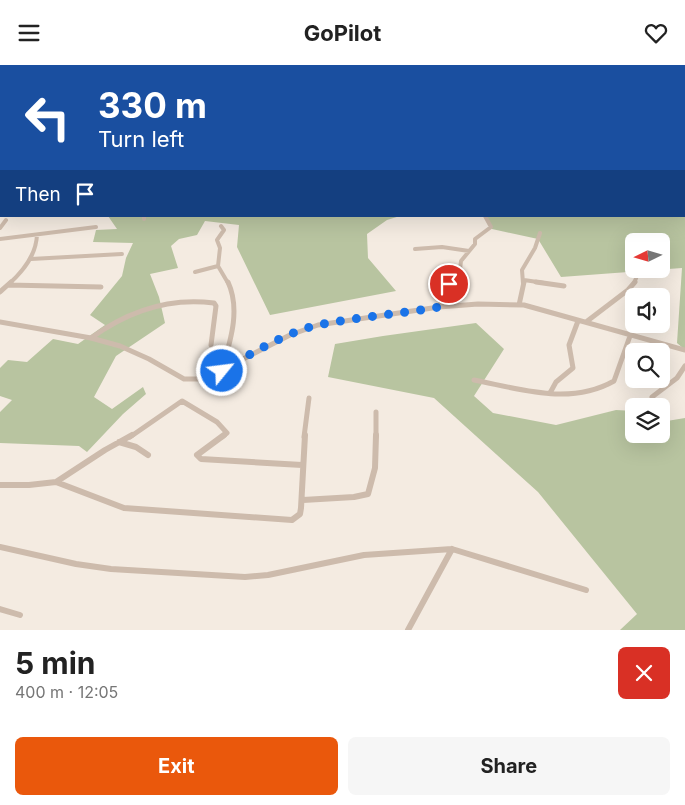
<!DOCTYPE html>
<html lang="en">
<head>
<meta charset="utf-8">
<style>
  body { margin:0; font-family:Inter,sans-serif; background:#f6f6f6; color:#222; height:100vh; display:flex; flex-direction:column; font-size:19px; white-space:nowrap }
  * { box-sizing:border-box; margin:0 }
  p { font-size:16px; color:#767676 }
  .icon { flex:none; width:28px; height:28px; fill:none; stroke:currentColor; stroke-width:2; stroke-linecap:round; stroke-linejoin:round }
  .map { position:relative; height:565px; overflow:hidden }
  .details { display:flex; flex-direction:column; background:#fff; flex:1 }
  .details>* { flex:none }
  .hud { position:absolute; left:0px; top:0px; width:685px; height:152px; box-shadow:0 5px 20px #0002; background:#1a4fa0; color:#fff; overflow:hidden }
  .needle { width:32px; rotate:265deg }
  .fabs { position:absolute; left:625px; top:168px; display:grid; gap:10px }
  .fabs a { display:grid; place-items:center; width:45px; height:45px; border-radius:8px; background:#fff; box-shadow:0 5px 20px #0002; font-size:25px }
  .pin { position:absolute; display:grid; place-items:center; width:42px; height:42px; color:#fff; margin:-21px; border:2px solid #fff; border-radius:50%; box-shadow:0 1px 5px #0007 }
  .me { position:absolute; width:55px; margin:-28px; rotate:61deg; stroke-linejoin:round; filter:drop-shadow(0 0 4px #0008) }
  .turn { display:flex; align-items:center; gap:18px; height:105px; padding:0 15px; font-size:22px }
  .turn .icon { width:65px; height:65px; stroke-width:2.5 }
  .turn b { display:block; font-size:35px; line-height:42px }
  .then { display:flex; align-items:center; height:48px; padding:0 15px; background:#0003; gap:10px; font-size:19px }
  .round { display:grid; place-items:center; flex:none; width:52px; height:52px; border-radius:8px; background:#f6f6f6 }
  .head { display:flex; align-items:center; justify-content:space-between; height:85px; padding:0 15px }
  h1 { font-size:30px; font-weight:700; line-height:38px }
  .cta { display:flex; gap:10px; margin-top:auto; padding:10px 15px }
  .cta a { flex:1; height:58px; border-radius:8px; background:#ea580c; color:#fff; font-size:20px; font-weight:700; line-height:58px; text-align:center }
  .cta a+a { background:#f6f6f6; color:#222 }
  header { display:flex; justify-content:space-between; align-items:center; height:65px; padding:0 15px; background:#fff; font-size:22px; font-weight:700 }
  .map>svg:first-child { display:block }
  .green { fill:#b8c4a0; fill-rule:evenodd }
  .lines { fill:none; stroke-linecap:round; stroke-linejoin:round }
  .minor-far3 { stroke:#cdbbac; stroke-width:3 }
  .minor-far2 { stroke:#cdbbac; stroke-width:4 }
  .minor-far1 { stroke:#cdbbac; stroke-width:5 }
  .minor { stroke:#cdbbac; stroke-width:6 }
  .trunk { fill:#6c584f; fill-rule:evenodd }
  .route { stroke:#1a73e8; stroke-width:9; stroke-dasharray:0 16.2 }
</style>
</head>
<body>
<header><svg class="icon" aria-label="menu" viewBox="0 0 24 24"><path d="M4 6h16M4 12h16M4 18h16"/></svg>GoPilot<svg class="icon" aria-label="heart" viewBox="0 0 24 24"><path d="M12 20l-8-8c-3-5 5-10 8-4 3-6 11-1 8 4z"/></svg></header>
<div class="map">
<svg width="685" height="565" viewBox="0 0 685 565">
  <rect width="100%" height="100%" fill="#f4ebe1"/>
  <path class="green" d="M685,0V285L677,278L682,203L561,212L538,174L492,164L484,151H684V1H661ZM634,176H661V204H634Z
    M108,151H400L387,155L367,169L368,193L396,226L270,250L237,182L239,160L205,156L197,170L179,174L171,181L178,203L150,209L159,232L165,258L116,291L94,332L112,344L143,322L146,329L123,349L87,387L79,381L0,378V347L12,335L0,331V303L8,295L27,297L53,274L78,279L105,260L90,250L122,211L126,193L133,178L93,177L96,165L117,164Z
    M476,258L504,284L474,331L493,348L556,360L616,345L634,346V369H661V357L685,353V565H620L637,549L538,427L434,333L328,312L335,279L383,271Z"/>
  <g class="lines">
    <path class="minor-far3" d="M0,20L1,18"/>
    <path class="minor-far2" d="M144,151V154
      M221,161L224,165L217,175L220,183L218,201L228,218
      M0,163L6,155
      M0,174L96,162
      M415,184L442,182L469,186
      M31,194L122,189
      M195,207L218,201
      M524,215L544,218
      M10,218C24,205 36,190 37,170
      M451,218L459,213L461,196L475,179V174L491,162L485,151
      M523,218L522,205L535,183L540,168
      M634,218L640,204"/>
    <path class="minor-far1" d="M536,217L564,221
      M8,220L101,222
      M0,227L11,217
      M519,240L524,217
      M439,242L447,229V221L453,217
      M0,257L91,273L120,281L149,294L184,314H204L290,270L318,260L439,242L478,239L524,240L685,285
      M586,257L628,225L635,217
      M91,273C128,246 168,232 214,238L216,241L211,280
      M222,305C230,277 241,245 228,217
      M474,315C520,324 570,341 614,316L630,271
      M550,328L556,317L573,303L569,280L578,256
      M652,332L677,313L685,301
      M130,372L182,336L217,357L227,368L222,372
      M304,372L309,333
      M376,372V347"/>
    <path class="minor" d="M224,370L197,390L201,394L302,400
      M119,377L136,382L148,390
      M56,417L105,385L132,370
      M0,420H29L56,417L124,443L292,455L300,449L301,443L305,370
      M303,435L354,432L368,429L375,403L376,370
      M0,482L76,499L111,504L245,512L268,510L364,490L452,484L586,525
      M0,544L20,550
      M408,565L452,484"/>
    <path class="trunk" d="M0,90H1V95H0Z"/>
  </g>
  <g class="lines">
    <path class="route" d="M222,306C248,290 289,266 318,260C358,252 399,249 439,242L447,229V221L449,219"/>
  </g>
</svg>
<div class="fabs">
<a><svg class="needle" viewBox="-14 -14 28 28"><path d="M0-13l5 13h-10z" fill="#e53935"/><path d="M0 13l5-13h-10z" fill="#767676"/></svg></a>
<a><svg class="icon" aria-label="sound" viewBox="0 0 24 24"><path d="M4 9h4l5-4v14l-5-4H4zM17 9q2 3 0 6"/></svg></a>
<a><svg class="icon" aria-label="search" viewBox="0 0 24 24"><circle cx="10" cy="10" r="6"/><path d="M15 15l6 6"/></svg></a>
<a><svg class="icon" aria-label="layers" viewBox="0 0 24 24"><path d="M12 4l9 5-9 5-9-5zM3 14l9 5 9-5"/></svg></a>
</div>
<div class="pin" style="left:449px;top:219px;background:#d93025"><svg class="icon" aria-label="arrive" viewBox="0 0 24 24"><path d="M6 21V4h12l-3 4 3 4H6"/></svg></div>
<svg class="me" style="left:222px;top:306px" viewBox="-20 -20 40 40"><circle r="17" fill="#1a73e8" stroke="#fff" stroke-width="3"/><path d="M0-11L8 9 0 5-8 9z" fill="#fff"/></svg>
<div class="hud">
<div class="turn"><svg class="icon" aria-label="left" viewBox="0 0 24 24"><path d="M17 20v-9H6M10 6l-5 5 5 5"/></svg><div><b>330 m</b>Turn left</div></div>
<div class="then">Then<svg class="icon" aria-label="arrive" viewBox="0 0 24 24"><path d="M6 21V4h12l-3 4 3 4H6"/></svg></div>
</div>
</div>
<section class="details">
<div class="head"><div><h1>5 min</h1><p>400 m · 12:05</p></div><a class="round" style="background:#d93025;color:#fff"><svg class="icon" aria-label="close" viewBox="0 0 24 24"><path d="M6 6l12 12M18 6L6 18"/></svg></a></div>
<div class="cta"><a>Exit</a><a>Share</a></div>
</section>
</body>
</html>
